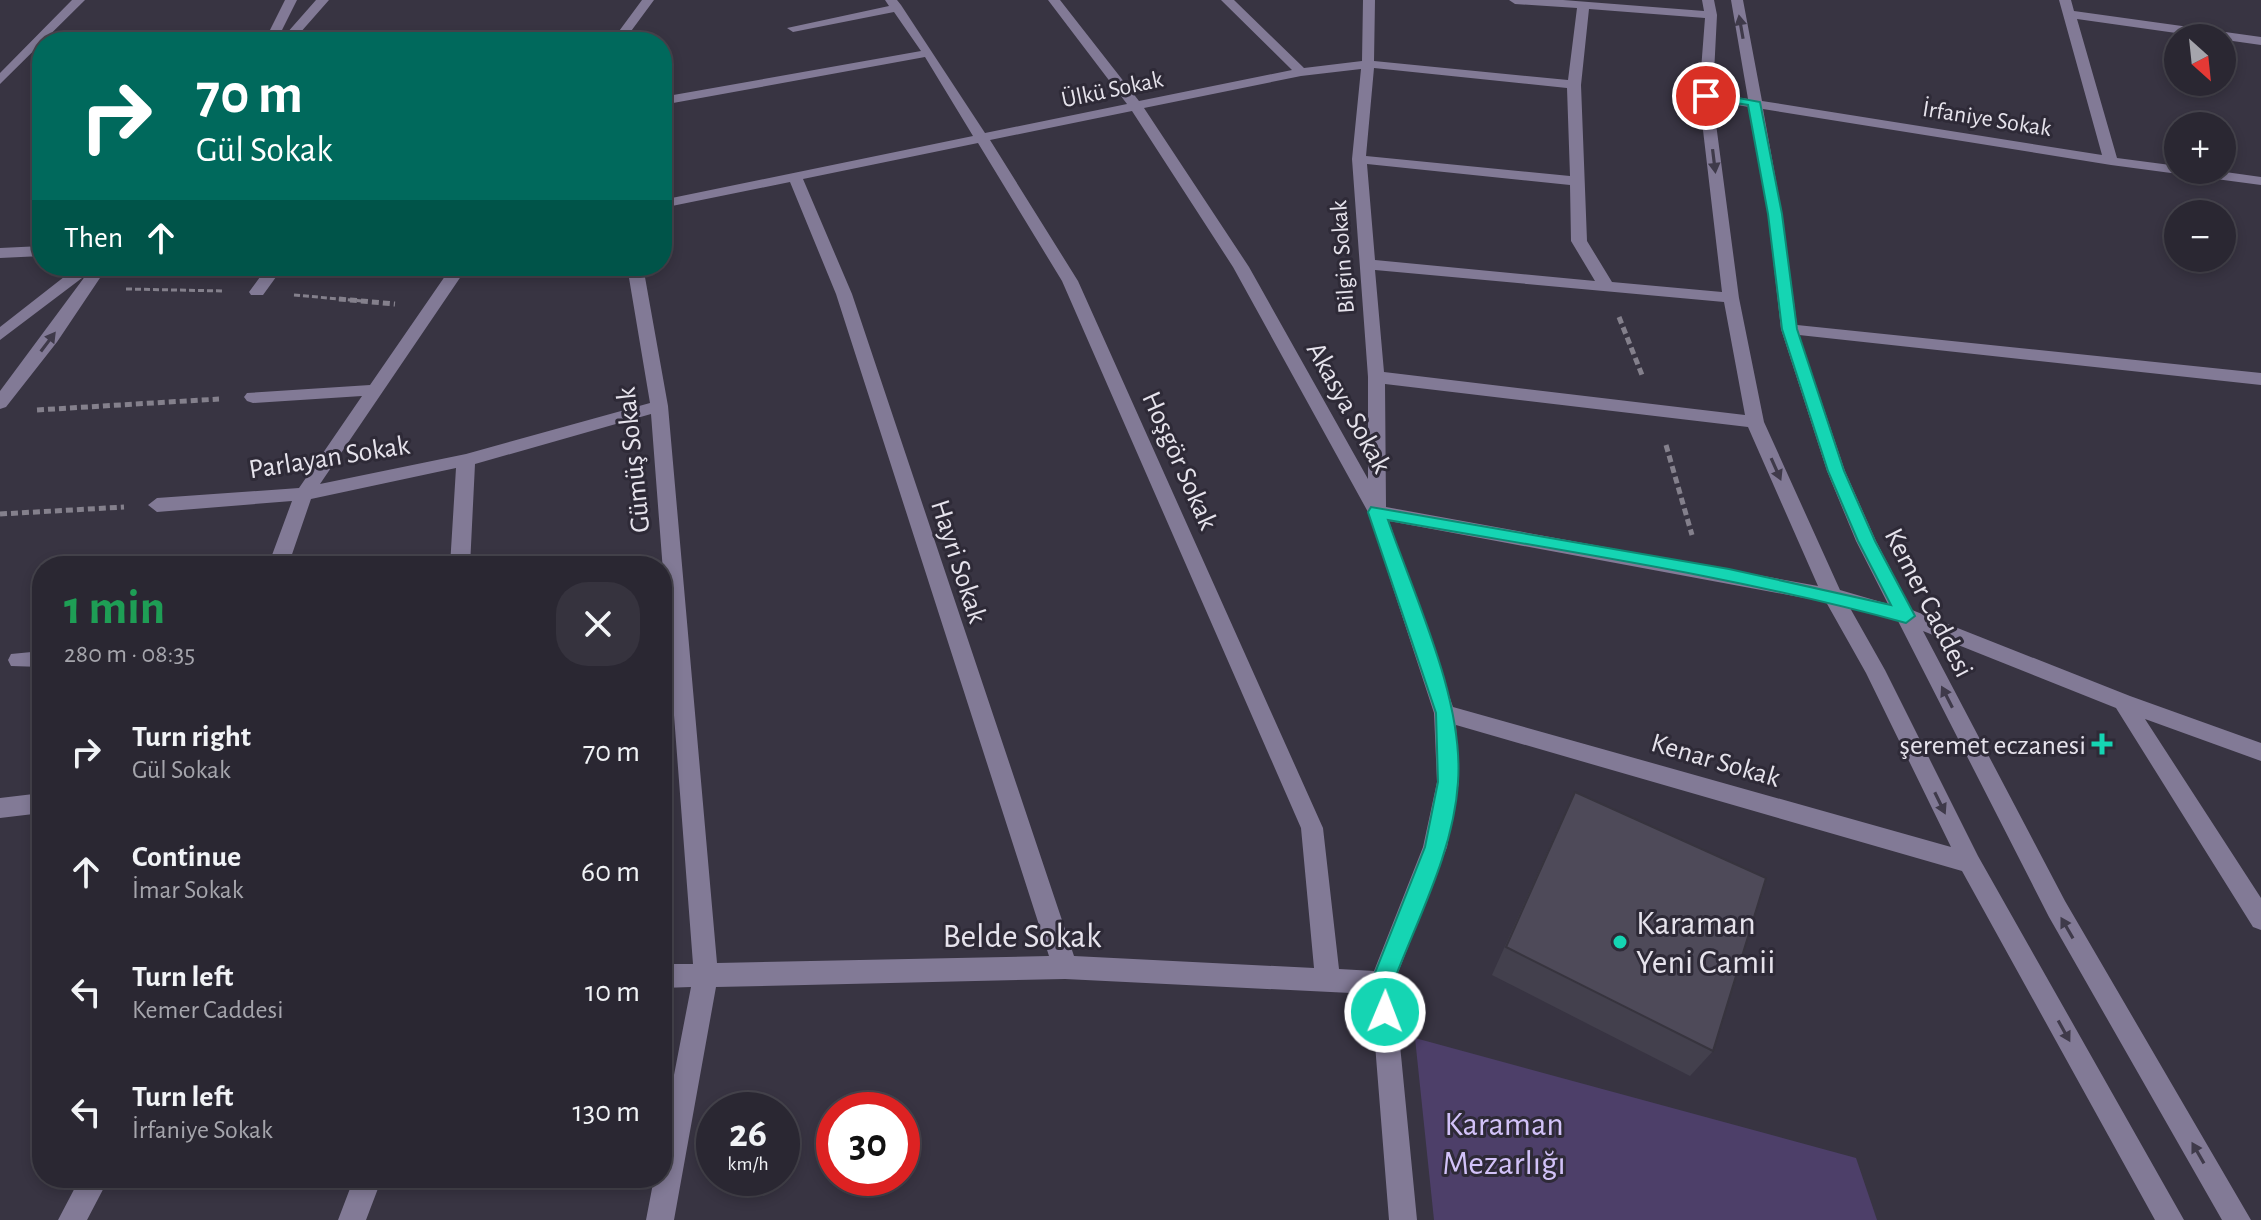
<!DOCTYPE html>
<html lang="en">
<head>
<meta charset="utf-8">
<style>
  body { margin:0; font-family:"Alegreya Sans",sans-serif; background:#36333e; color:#f1f3f6; height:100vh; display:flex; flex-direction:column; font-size:30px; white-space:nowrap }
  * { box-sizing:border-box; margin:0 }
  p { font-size:26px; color:#a5a5ac }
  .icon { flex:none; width:44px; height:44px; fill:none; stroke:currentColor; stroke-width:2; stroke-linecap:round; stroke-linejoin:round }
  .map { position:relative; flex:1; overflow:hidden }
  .panel { position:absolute; left:32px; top:556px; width:640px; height:632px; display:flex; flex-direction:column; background:#2a2732; border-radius:32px; box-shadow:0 4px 12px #0003,0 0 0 2px #46444d }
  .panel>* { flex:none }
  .hud { position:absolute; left:32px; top:32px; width:640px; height:244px; border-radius:32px; box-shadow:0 4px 12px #0003,0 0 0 2px #46444d; background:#00695c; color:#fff; overflow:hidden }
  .needle { width:52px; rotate:153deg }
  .fabs { position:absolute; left:2164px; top:24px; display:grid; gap:16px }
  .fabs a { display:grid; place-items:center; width:72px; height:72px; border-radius:50%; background:#2a2732; box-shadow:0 4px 12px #0003,0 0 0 2px #46444d; font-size:40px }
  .speed { position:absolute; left:696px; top:1092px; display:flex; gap:16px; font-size:40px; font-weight:700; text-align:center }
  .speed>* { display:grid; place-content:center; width:104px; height:104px; border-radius:50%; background:#2a2732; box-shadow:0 4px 12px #0003,0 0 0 2px #46444d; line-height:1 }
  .speed small { font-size:20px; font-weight:400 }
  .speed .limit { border:12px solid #d22; background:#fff; color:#111 }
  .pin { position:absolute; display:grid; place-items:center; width:68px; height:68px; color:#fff; margin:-34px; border:4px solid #fff; border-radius:50%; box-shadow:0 2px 8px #0007 }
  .me { position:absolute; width:88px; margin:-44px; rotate:1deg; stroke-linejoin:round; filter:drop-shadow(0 0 6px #0008) }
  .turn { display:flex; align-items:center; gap:28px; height:168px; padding:0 32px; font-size:36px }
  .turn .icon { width:104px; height:104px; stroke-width:2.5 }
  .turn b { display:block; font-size:56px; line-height:68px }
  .then { display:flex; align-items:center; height:76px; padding:0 32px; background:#0003; gap:16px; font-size:30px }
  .round { display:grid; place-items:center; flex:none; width:84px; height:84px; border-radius:32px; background:#36333e }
  .overview { display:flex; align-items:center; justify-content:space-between; height:136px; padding:0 32px }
  h1 { font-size:48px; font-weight:700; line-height:60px; color:#1e9e55 }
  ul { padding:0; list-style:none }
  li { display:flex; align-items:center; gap:24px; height:120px; padding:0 32px }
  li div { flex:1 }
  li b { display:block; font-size:30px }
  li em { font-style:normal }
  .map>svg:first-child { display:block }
  .green { fill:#4d3f69 }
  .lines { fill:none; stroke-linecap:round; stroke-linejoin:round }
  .path-far1 { stroke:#84808c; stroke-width:3; stroke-dasharray:6 3; stroke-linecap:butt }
  .path { stroke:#84808c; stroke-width:5; stroke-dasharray:7 4; stroke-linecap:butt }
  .minor { fill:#827a96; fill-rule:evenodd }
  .wall { fill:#43404d }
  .building { fill:#4e4a59; stroke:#37343e; stroke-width:2 }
  .oneway { fill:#3f3a4a }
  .route { fill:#15d5b3; stroke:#0e8a74; stroke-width:2 }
  .poi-dot { fill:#15d5b3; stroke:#2e2a37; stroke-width:3 }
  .labels { text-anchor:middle; stroke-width:6; stroke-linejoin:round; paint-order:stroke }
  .far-street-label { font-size:24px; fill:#e6e3ec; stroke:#2e2a37 }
  .street-label { font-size:28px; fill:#e6e3ec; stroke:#2e2a37 }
  .poi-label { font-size:28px; fill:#e6e3ec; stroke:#2e2a37; text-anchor:end }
  .near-poi-label { font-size:34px; fill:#e6e3ec; stroke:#2e2a37; text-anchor:start }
  .near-street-label { font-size:34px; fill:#e6e3ec; stroke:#2e2a37 }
  .near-park-label { font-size:34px; fill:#d2c2f8; stroke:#2e2a37 }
</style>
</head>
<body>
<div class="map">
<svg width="2261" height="1220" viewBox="0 0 2261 1220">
  <rect width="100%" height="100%" fill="#383442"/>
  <path class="green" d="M1415,1038L1856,1158L1877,1220H1434Z"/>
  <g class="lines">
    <path class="path-far1" d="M126,289L224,291
      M294,295L362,301"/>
    <path class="path" d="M339,299L395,304
      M1619,317L1642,375
      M37,410L219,399
      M1666,445L1692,535
      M0,514L124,507"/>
    <path class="minor" d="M72,0H85L0,84V73Z
      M285,0H297L276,42H264Z
      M316,0H329L292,42H279Z
      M642,0H654L623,42H611Z
      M885,0H897L901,5L985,133L1127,104L1048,0H1060L1139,101L1292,70L1221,0H1234L1304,68L1362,61L1363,0H1375L1374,61L1568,80L1577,8L1515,4L1509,0H1563L1704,11L1702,0H1714L1717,15L1713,93L1748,99L1731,0H1743L1762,101L2102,155L2059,0H2071L2074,11L2261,37V45L2077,19L2117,158L2178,166V170H2211L2261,177V185L2111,165L1763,109L1782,214L1797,325L2261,373V385L1799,335L1845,471L1876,541L1912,610L2130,696L2261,743V761L2145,719L2261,898V930L2253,927L2116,708L1923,631L2065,901L2251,1220H2222L2049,917L1898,621L1850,608L1885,670L1978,856L2184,1220H2155L1962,871L1456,725L1459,782L1447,847L1394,983L1417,1220H1389L1371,994L1065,979L716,987L674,1220H646L654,1178H662V1137L691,987L662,988V964H693L651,414L475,464L470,566H450L456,468L311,499L288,566H268L292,501L157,512L148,505L157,498L299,488L362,396L253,403L247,401L244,397L247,393L370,385L452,266H468L320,484L466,454L650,403L627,266H643L668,406L717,963L1049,956L836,294L790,182L662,208V200L973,136L925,57L662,105V97L921,51L894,12L793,32L787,28L889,6ZM1589,9L1705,18L1699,96L1722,292L1612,282L1587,241L1581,85ZM1374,68L1567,88L1570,176L1366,156ZM1361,69L1352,159L1368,377V479L1249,267L1144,108L1301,76ZM1713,101L1749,107L1768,214L1781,329L1827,471L1856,541L1888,604L1840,590L1764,422L1739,298ZM1132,111L1233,267L1368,512L1434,713L1437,782L1423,847L1374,971L1339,969L1323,828L1078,281L990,140ZM978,143L1062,281L1301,828L1314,968L1074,956L852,294L803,179ZM1367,164L1570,185L1571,241L1595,281L1375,260ZM1375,270L1724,302L1745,415L1384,372ZM1385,384L1748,427L1818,586L1386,507ZM1389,521L1826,602L1866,673L1951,847L1453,707Z
      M42,246V256L0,258V248Z
      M78,266H108L57,342L6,407L0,409V391L86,275L0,340V327Z
      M268,266H284L263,295H251L249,292Z
      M42,651V667L11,666L8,660L11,654Z
      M42,793V813L0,818V798Z
      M80,1178H109L87,1220H58Z
      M354,1178H382L366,1220H338Z"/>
  </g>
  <path class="wall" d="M1575,792L1713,1051L1690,1076L1492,975L1560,824Z"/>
  <path class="building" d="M1575,792L1766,878L1713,1051L1506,947Z"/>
  <defs><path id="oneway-solid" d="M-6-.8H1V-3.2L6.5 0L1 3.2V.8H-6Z" transform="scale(2)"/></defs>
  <g class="oneway">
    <use href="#oneway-solid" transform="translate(1741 27) rotate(-100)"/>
    <use href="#oneway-solid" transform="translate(1714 161) rotate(83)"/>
    <use href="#oneway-solid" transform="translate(48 342) rotate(-53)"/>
    <use href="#oneway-solid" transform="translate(1776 469) rotate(66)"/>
    <use href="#oneway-solid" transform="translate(1947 697) rotate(-117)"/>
    <use href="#oneway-solid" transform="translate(1940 803) rotate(64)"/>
    <use href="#oneway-solid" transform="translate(2067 928) rotate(-120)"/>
    <use href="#oneway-solid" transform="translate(2064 1031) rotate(61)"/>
    <use href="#oneway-solid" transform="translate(2198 1153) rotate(-120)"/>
  </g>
  <path class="route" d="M1706,92L1760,102L1782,214L1797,329L1844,471L1875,541L1915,616L1906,623C1736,576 1561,551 1388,520C1415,598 1464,700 1458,782C1454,848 1421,912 1397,973C1391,989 1400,1005 1393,1020L1385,1023L1377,1020L1371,983L1425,847L1438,782L1436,713L1368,512L1371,507L1729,569L1891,605L1858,541L1828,471L1782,329L1768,214L1748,105L1702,98L1700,96Z"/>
  <g class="poi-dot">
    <path d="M2098 732h8v8h8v8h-8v8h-8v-8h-8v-8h8z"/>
    <circle cx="1620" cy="942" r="8"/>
  </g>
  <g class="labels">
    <g class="far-street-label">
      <text transform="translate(1112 89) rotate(-12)" y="8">Ülkü Sokak</text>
      <text transform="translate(1987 118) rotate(9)" y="8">İrfaniye Sokak</text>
      <text transform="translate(1342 257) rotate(-94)" y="8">Bilgin Sokak</text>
    </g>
    <g class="street-label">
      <text transform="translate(1350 407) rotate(61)" y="10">Akasya Sokak</text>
      <text transform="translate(329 456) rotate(-9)" y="10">Parlayan Sokak</text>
      <text transform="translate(632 460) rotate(-96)" y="10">Gümüş Sokak</text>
      <text transform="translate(1181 460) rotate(66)" y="10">Hoşgör Sokak</text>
      <text transform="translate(960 561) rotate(72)" y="10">Hayri Sokak</text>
      <text transform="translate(1930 602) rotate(63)" y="10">Kemer Caddesi</text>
      <text transform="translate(1716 759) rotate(16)" y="10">Kenar Sokak</text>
    </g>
    <g class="poi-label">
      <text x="2086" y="754">şeremet eczanesi</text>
    </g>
    <g class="near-poi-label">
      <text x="1636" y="934">Karaman<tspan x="1636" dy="39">Yeni Camii</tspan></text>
    </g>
    <g class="near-street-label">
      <text x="1022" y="947">Belde Sokak</text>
    </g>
    <g class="near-park-label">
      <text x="1504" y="1135">Karaman<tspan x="1504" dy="39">Mezarlığı</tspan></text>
    </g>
  </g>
</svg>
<div class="fabs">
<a><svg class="needle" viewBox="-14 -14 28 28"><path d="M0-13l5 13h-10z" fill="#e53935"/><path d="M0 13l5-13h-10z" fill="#a5a5ac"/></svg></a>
<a>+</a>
<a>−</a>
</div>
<div class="speed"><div>26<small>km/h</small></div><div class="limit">30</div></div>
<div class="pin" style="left:1706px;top:96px;background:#d93025"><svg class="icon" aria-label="arrive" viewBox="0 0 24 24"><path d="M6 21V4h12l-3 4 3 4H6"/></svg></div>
<svg class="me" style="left:1385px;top:1012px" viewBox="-20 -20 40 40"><circle r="17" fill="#15d5b3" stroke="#fff" stroke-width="3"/><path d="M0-11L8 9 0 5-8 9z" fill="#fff"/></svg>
<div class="hud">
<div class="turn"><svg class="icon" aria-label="right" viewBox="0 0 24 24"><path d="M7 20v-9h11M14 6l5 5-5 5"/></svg><div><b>70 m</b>Gül Sokak</div></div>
<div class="then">Then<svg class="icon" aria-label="ahead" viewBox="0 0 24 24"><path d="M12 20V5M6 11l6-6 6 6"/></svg></div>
</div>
<section class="panel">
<div class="overview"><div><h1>1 min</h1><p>280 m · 08:35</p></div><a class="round"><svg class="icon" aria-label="close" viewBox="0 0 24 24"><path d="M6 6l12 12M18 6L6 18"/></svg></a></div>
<ul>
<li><svg class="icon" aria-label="right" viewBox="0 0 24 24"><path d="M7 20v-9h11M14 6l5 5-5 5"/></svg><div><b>Turn right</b><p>Gül Sokak</p></div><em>70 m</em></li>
<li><svg class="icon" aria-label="ahead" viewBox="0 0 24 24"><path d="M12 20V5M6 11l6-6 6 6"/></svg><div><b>Continue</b><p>İmar Sokak</p></div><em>60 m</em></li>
<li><svg class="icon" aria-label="left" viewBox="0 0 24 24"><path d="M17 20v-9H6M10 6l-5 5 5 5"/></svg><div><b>Turn left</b><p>Kemer Caddesi</p></div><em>10 m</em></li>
<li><svg class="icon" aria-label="left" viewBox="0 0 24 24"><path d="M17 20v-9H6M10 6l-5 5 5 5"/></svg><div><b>Turn left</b><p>İrfaniye Sokak</p></div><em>130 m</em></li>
</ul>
</section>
</div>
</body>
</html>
